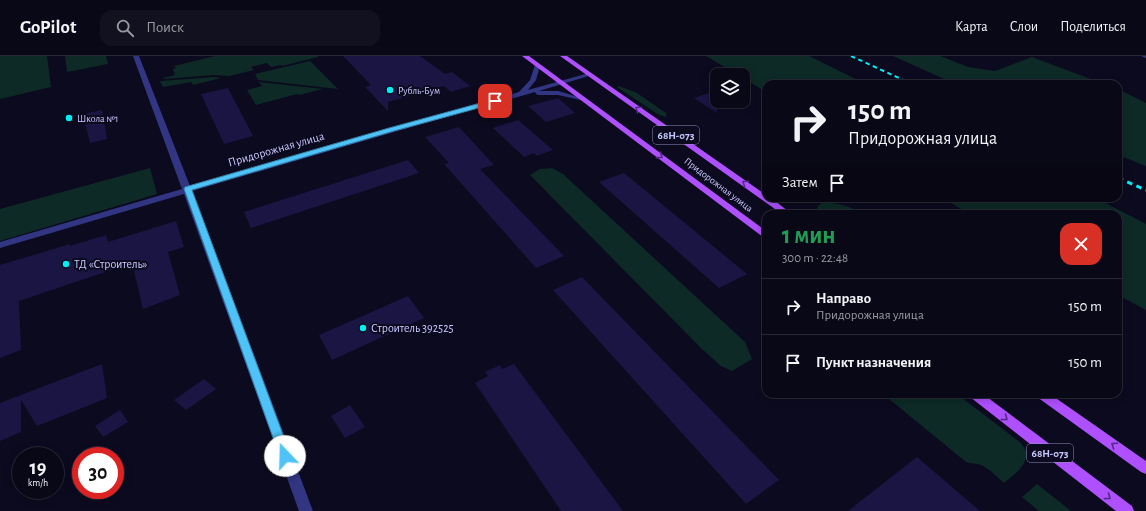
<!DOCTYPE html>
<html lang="ru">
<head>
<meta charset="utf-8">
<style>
  body { margin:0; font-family:"Alegreya Sans",sans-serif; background:#121120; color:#f1f3f6; height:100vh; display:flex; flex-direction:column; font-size:15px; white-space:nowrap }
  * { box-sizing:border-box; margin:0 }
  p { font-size:13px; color:#999aa1 }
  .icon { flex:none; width:22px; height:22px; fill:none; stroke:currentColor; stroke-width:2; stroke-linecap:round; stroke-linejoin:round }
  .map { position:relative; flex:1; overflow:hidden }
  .side { position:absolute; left:762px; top:154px; width:360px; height:188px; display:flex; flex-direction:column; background:#090817; border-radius:12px; box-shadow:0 2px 10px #0003,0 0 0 1px #292936 }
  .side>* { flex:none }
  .guide { position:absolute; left:762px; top:24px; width:360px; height:122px; border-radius:12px; box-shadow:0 2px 10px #0003,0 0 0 1px #292936; background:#090817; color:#f1f3f6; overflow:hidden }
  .controls { position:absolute; left:710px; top:12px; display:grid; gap:8px }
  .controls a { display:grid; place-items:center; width:40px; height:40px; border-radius:8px; background:#090817; box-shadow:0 2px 10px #0003,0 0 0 1px #292936; font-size:20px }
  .speed { position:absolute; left:12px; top:391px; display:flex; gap:8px; font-size:20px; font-weight:700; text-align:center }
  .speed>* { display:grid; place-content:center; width:52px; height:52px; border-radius:50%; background:#090817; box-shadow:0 2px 10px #0003,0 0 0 1px #292936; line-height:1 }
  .speed small { font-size:10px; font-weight:400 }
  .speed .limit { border:6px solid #d22; background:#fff; color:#111 }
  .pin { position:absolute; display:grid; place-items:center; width:34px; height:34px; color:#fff; margin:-17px; border-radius:8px; box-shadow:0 2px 6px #0006 }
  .me { position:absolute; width:44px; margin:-22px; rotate:339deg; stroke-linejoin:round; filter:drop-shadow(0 0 3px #0008) }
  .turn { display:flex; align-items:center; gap:14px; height:84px; padding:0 20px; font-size:18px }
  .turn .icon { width:52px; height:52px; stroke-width:2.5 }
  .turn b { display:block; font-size:28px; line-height:34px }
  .then { display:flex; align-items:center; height:38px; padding:0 20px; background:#0003; gap:8px; font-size:15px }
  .round { display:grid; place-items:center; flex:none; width:42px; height:42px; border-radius:12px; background:#121120 }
  .headline { display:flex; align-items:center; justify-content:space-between; height:68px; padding:0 20px }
  h1 { font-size:24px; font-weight:700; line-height:30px; color:#1e9e55 }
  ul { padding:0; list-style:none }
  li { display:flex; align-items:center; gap:12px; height:56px; padding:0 20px; border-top:1px solid #292936 }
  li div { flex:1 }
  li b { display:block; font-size:15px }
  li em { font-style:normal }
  header { display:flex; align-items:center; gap:24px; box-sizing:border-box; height:56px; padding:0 20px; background:#090817; border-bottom:1px solid #292936 }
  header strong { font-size:19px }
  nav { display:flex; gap:22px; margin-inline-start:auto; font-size:14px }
  .search { width:280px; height:36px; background:#121120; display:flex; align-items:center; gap:10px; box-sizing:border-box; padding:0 14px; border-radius:12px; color:#999aa1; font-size:15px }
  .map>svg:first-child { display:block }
  .green { fill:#0d2a26 }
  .building { fill:#1a1542 }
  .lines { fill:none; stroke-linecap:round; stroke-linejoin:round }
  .minor { fill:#313582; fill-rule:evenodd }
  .major { fill:#af50ff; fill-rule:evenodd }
  .rail-far1 { stroke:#00eff4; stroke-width:2; stroke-dasharray:4.5 3.5; stroke-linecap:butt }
  .rail { stroke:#00eff4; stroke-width:3; stroke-dasharray:5.5 4.5; stroke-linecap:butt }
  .oneway { stroke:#552a84 }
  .route { fill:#4fc3f7; stroke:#337fa1 }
  .poi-dot { fill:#00eff4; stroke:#0c0a1f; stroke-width:1.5 }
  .labels { text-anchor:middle; stroke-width:4; stroke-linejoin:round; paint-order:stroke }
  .far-poi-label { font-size:10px; fill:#cac9ff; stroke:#0c0a1f; text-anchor:start }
  .far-street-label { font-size:10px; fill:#cac9ff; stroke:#0c0a1f }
  .shield { fill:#0c0a1f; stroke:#9190bc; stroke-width:1 }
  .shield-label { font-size:11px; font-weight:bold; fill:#cac9ff }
  .street-label { font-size:12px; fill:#cac9ff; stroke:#0c0a1f }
  .poi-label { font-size:12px; fill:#cac9ff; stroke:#0c0a1f; text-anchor:start }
</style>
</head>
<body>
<header>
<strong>GoPilot</strong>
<div class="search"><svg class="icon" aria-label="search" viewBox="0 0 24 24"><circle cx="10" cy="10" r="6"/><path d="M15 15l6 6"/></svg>Поиск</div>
<nav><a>Карта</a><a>Слои</a><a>Поделиться</a></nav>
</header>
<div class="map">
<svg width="1146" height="455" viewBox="0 0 1146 455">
  <rect width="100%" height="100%" fill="#0c0a1f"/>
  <path class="green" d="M0,0H47L51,31L0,43Z
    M65,0H106L108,8L67,16Z
    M215,0H318V1L282,10L281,9L271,11L267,7L251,11L254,14L229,20L213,19L164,23L163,22L175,19L173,13L176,12L174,10Z
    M706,0H809L866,28H766V36L743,22V19H738Z
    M893,0H940L968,11L995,15L1032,1L1104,28H955Z
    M310,5L338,33L258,24L255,18Z
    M214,21L221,22L193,29L191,26L163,31L160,25Z
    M259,26L323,33L299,39L297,38L256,49L247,34L262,30Z
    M619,30L637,37L666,57V61L659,59L617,31Z
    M1118,33L1146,47V110L1118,99Z
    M150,112L157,138L0,185V153Z
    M552,112L563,118L745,286L752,303L732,315L721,310L702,293L530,119L540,113Z
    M943,142H1096L1146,168V254L1118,239V158H970Z
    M822,147C837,146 850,150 862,158H816L818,150Z
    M883,338H957L1021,387L1027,396C1025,412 1016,417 1004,427C997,421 990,413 981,409C977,407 971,408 966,406Z
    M1037,428L1071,455H1039L1022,441Z"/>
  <path class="building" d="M343,0H420L445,18L452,16L470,30L451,36L444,30L388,46V55L365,31L371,29Z
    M228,32L253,80L224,88L201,38Z
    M717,34V57L694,42Z
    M558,42L575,57L546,66L528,50Z
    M102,54L107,83L90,87L83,58Z
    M518,64L553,94L537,100L534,97L524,101L493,72Z
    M459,71L494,109L480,113L564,200L536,212L444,108L449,107L425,81Z
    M408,104L419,117L251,172L244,156Z
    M624,117L747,218L719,232L599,126Z
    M176,165L184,191L168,196L180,239L143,253L132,207L19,245L21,294L0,302V209L70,188V190L106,179L108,186Z
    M582,221L779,424L746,448L553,234Z
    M408,240L424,262L332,304L319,279Z
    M102,308L107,342L37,370L21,344V376L0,385V347Z
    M514,308L623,455H561L475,327L488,320L485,316L500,309L502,313Z
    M204,323L216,333L186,354L174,344Z
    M350,349L365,371L345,382L331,360Z
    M120,354L128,366L103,381L95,370Z
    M917,401L980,455H848Z"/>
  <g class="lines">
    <path class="minor" d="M133,0H139L190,130L519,36L530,24L535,9L540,10L536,24L528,34L589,17L592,19L539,35H558L585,43V45L558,39H538L536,38L535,36L394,76L192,135L313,455H299L184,138L0,192V186L182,133Z
      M1142,0H1146V2L1143,1Z"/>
    <path class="major" d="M522,0H529L766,175V182L763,181Z
      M560,0H567L766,139V142H771L792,158H782Z
      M968,338H983L1132,450L1134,455H1116L970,341Z
      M1035,338H1050L1146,405V418L1141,416L1037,341Z"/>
    <path class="rail-far1" d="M851,0L912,28"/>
    <path class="rail" d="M1118,122L1146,134"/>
  </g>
  <defs><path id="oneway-chevron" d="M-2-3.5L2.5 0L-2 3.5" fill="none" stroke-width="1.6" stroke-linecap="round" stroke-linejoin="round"/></defs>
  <g class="oneway">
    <use href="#oneway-chevron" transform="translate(638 53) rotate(-145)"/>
    <use href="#oneway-chevron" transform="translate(660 100) rotate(37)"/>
    <use href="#oneway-chevron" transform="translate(745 127) rotate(-145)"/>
    <use href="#oneway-chevron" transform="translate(1005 362) rotate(37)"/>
    <use href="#oneway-chevron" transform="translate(1114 389) rotate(-145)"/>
    <use href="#oneway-chevron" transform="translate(1108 441) rotate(37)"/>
  </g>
  <path class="route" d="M495,43L498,45L497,47L394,75L192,134L291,400L289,404L285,405L281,404L184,133L185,131L389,72Z"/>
  <g class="poi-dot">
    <circle cx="390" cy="34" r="4"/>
    <circle cx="69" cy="62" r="4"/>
    <circle cx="66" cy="208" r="4"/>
    <circle cx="363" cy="272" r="4"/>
  </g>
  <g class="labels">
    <g class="far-poi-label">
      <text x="398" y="38">Рубль-Бум</text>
      <text x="77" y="66">Школа №1</text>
    </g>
    <g class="far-street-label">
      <text transform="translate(719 128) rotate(37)" y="4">Придорожная улица</text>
    </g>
    <g class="shield">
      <rect x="653" y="70" width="46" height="18" rx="3"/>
      <rect x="1027" y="388" width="46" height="18" rx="3"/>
    </g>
    <g class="shield-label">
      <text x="676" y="83">68Н-073</text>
      <text x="1050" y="401">68Н-073</text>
    </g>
    <g class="street-label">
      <text transform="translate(276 93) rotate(-16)" y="4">Придорожная улица</text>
    </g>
    <g class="poi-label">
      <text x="74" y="212">ТД «Строитель»</text>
      <text x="371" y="276">Строитель 392525</text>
    </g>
  </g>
</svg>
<div class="controls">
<a><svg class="icon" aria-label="layers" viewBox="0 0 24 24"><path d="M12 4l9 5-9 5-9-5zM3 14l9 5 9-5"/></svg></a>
</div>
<div class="speed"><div>19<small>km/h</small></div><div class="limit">30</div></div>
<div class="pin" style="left:495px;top:45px;background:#d93025"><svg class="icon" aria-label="arrive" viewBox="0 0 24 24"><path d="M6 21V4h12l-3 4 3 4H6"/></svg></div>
<svg class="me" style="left:285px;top:400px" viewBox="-20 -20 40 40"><circle r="19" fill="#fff"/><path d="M0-13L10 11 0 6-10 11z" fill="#4fc3f7"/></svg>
<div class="guide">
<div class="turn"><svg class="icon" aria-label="right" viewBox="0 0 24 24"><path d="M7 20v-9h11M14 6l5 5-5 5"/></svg><div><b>150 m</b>Придорожная улица</div></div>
<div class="then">Затем<svg class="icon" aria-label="arrive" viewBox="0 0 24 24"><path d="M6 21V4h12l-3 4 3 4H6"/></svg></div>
</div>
<section class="side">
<div class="headline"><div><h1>1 мин</h1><p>300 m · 22:48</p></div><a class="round" style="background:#d93025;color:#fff"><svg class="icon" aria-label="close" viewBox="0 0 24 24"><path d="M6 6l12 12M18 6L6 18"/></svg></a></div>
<ul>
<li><svg class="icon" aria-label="right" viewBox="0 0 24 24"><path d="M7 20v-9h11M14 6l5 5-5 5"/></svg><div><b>Направо</b><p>Придорожная улица</p></div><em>150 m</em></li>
<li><svg class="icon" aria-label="arrive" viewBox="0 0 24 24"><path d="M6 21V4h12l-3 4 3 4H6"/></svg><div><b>Пункт назначения</b></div><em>150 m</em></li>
</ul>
</section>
</div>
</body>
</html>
